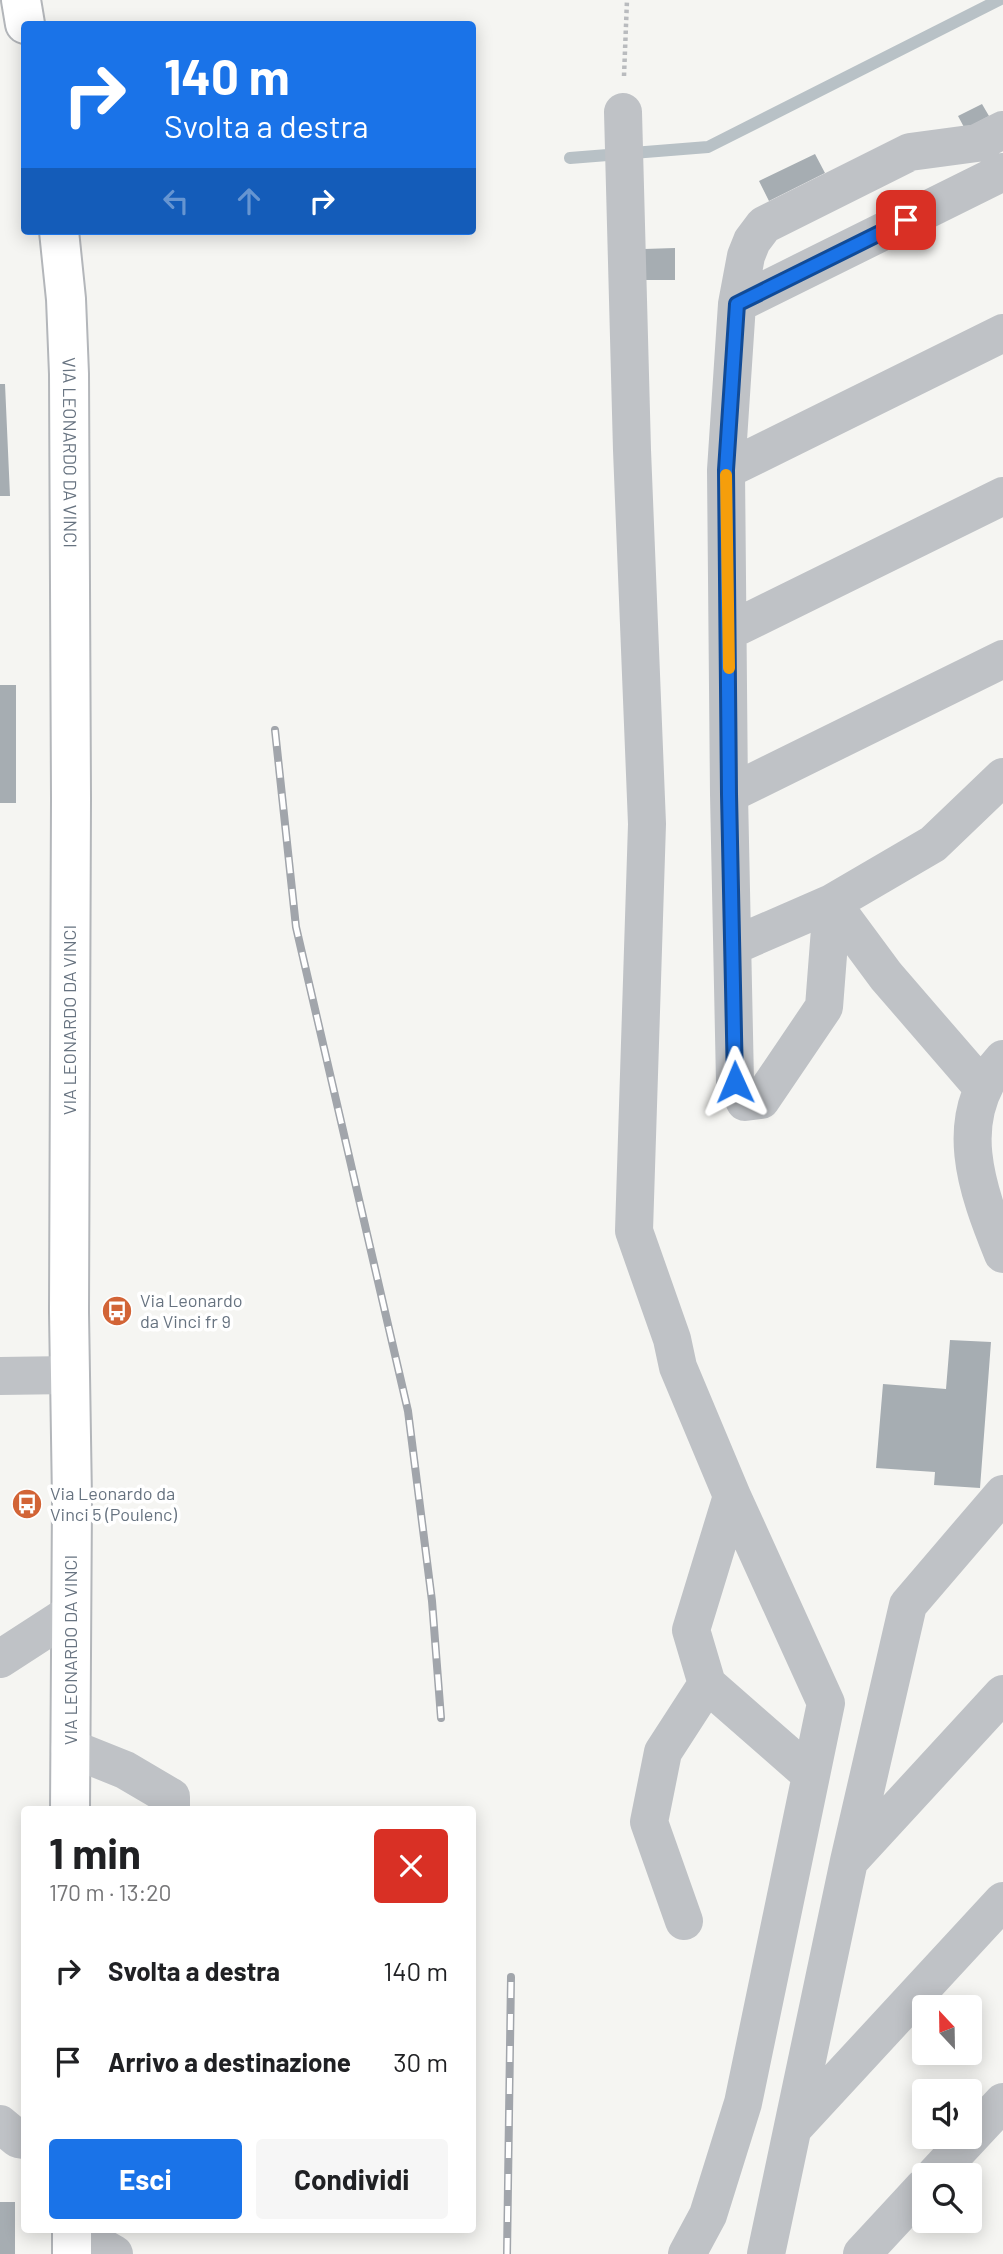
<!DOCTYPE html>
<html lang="it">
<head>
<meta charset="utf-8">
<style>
  body { margin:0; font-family:Barlow,sans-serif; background:#f6f6f6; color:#202124; height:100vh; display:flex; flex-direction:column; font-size:26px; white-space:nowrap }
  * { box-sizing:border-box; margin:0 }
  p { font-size:23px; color:#757577 }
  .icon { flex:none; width:38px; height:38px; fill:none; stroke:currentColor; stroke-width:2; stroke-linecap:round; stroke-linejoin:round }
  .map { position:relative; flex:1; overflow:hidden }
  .panel { position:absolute; left:21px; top:1806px; width:455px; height:427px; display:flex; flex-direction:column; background:#fff; border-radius:7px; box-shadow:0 4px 18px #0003 }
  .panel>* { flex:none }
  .hud { position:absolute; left:21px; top:21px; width:455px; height:214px; border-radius:7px; box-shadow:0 4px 18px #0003; background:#1a73e8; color:#fff; overflow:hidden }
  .needle { width:46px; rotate:338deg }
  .buttons { position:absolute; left:912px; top:1995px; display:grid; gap:14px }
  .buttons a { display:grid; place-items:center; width:70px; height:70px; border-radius:7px; background:#fff; box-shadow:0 4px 18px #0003; font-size:35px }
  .pin { position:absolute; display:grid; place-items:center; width:60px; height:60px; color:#fff; margin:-30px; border-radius:14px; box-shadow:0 4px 10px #0006 }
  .me { position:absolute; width:77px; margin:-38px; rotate:359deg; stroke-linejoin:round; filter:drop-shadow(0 0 5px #0008) }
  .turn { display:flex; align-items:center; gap:24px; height:147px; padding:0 28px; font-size:32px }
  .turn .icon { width:91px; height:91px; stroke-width:2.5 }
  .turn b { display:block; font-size:49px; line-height:60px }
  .lanes { display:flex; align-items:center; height:66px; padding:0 28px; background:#0003; justify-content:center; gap:35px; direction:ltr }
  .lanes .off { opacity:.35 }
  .round { display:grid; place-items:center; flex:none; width:74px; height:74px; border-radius:7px; background:#f6f6f6 }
  .head { display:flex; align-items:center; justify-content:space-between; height:119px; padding:0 28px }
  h1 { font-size:42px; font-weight:700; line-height:52px }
  .action { display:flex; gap:14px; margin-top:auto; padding:14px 28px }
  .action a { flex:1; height:80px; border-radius:7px; background:#1a73e8; color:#fff; font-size:28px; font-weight:700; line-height:80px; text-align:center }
  .action a+a { background:#f6f6f6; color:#202124 }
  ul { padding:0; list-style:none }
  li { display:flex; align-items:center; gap:21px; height:91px; padding:0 28px }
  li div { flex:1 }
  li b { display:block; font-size:26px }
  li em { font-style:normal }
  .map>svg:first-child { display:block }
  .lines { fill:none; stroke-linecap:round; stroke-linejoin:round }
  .stream { stroke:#b8c1c6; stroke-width:12 }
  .building { fill:#a6adb2 }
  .major-casing { stroke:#b3b6ba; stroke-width:42 }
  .path { stroke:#b9bbbe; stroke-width:4.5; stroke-dasharray:3.5 3.5; stroke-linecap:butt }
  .minor { stroke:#bfc2c6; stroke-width:38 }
  .major { stroke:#fff; stroke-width:38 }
  .rail-casing { stroke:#a1a5ab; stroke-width:8 }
  .rail { stroke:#fff; stroke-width:5; stroke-dasharray:16; stroke-linecap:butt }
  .route-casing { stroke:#114b97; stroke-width:18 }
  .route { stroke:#1a73e8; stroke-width:12 }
  .slow { stroke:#f59e0b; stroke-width:12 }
  .labels { text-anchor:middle; stroke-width:7; stroke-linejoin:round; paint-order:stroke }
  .street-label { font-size:18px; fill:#677380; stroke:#fff }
  .poi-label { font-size:18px; fill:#677380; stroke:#fff; text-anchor:start }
</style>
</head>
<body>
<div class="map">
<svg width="1003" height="2254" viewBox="0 0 1003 2254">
  <rect width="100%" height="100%" fill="#f5f5f2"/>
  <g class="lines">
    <path class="stream" d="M570,158L708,147L999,0"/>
  </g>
  <path class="building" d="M982,104L989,116L965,129L958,116Z
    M815,154L825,173L769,201L759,181Z
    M675,248V280H644V249Z
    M0,384H5L10,496H0Z
    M0,685H16V803H0Z
    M950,1340L991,1342L980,1488L934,1485L935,1472L876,1468L883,1384L946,1389Z
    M0,2202H15V2254H0Z"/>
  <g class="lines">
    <g class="major-casing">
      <g id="major">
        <path d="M21,0L25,24"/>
        <path id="s1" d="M59,231L66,299L69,374L71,799L69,1312L72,1500L70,1810"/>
        <path d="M72,2254V2230"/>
      </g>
    </g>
    <path class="path" d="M624,76L627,0"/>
    <path class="minor" d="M623,112L632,450L647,824L634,1231L672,1339L678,1367L732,1496
      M737,304L1003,172
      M726,470L1003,333
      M729,631L1003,496
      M729,794L1003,659
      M832,903L824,1007L761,1100L745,1102L735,1082L729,794L726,470L737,304L746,256L752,241L764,225L910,152L977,143L1003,130
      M832,903L886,976L982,1087
      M733,946L832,903L933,844L1003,777
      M1003,1059C950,1117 977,1190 1003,1254
      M0,1376L70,1375
      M0,1659L71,1613
      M70,1748L125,1770L171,1797V1810
      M850,1860L1003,1694
      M684,1921L649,1822L663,1752L707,1684
      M0,2124L18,2139L24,2140
      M794,2127L1003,1901
      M935,2175L1003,2102
      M72,2230L114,2254
      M687,2254L708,2215L743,2103L826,1703L732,1496L691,1630L707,1684L811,1775
      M766,2254L849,1861L908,1605L1003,1494
      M862,2254L924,2187"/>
    <use href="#major" class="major"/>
    <g class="rail-casing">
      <path id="rail" d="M275,730L296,927L408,1411L432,1601L441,1718
        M507,2254L511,1977"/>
    </g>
    <use href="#rail" class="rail"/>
  </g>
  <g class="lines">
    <g class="route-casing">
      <path id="route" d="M735,1082L729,794L726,470L737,304L906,220"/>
    </g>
    <use href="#route" class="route"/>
    <path class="slow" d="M726,475L729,668"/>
  </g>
  <defs>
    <g id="bus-disc" transform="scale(1.575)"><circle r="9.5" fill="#d26436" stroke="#fff"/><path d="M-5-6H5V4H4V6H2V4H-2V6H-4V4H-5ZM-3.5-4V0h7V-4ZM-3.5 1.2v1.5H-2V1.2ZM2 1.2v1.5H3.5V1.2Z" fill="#fff"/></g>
  </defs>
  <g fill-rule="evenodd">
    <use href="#bus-disc" x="117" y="1311"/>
    <use href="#bus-disc" x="27" y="1504"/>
  </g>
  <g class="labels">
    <g class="street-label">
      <text dy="6" stroke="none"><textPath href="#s1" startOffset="222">VIA LEONARDO DA VINCI</textPath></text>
      <text transform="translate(70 1020) rotate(-90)" y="6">VIA LEONARDO DA VINCI</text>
      <text transform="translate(71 1650) rotate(-90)" y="6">VIA LEONARDO DA VINCI</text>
    </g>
    <g class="poi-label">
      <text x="140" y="1307">Via Leonardo<tspan x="140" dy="21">da Vinci fr 9</tspan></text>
      <text x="50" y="1500">Via Leonardo da<tspan x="50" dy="21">Vinci 5 (Poulenc)</tspan></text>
    </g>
  </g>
</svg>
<div class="buttons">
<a><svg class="needle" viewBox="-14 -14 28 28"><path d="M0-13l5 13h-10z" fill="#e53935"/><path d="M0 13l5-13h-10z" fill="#757577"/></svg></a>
<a><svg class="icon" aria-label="sound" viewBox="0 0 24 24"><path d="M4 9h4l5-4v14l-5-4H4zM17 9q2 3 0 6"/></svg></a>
<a><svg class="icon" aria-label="search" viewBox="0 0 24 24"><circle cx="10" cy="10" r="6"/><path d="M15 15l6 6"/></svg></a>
</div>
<div class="pin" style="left:906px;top:220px;background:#d93025"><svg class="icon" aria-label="arrive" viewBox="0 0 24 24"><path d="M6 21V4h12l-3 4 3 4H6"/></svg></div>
<svg class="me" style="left:735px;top:1082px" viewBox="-20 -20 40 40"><path d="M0-17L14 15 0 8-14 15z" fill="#1a73e8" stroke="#fff" stroke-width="4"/></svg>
<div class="hud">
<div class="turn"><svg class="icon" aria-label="right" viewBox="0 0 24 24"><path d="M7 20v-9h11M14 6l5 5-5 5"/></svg><div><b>140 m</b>Svolta a destra</div></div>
<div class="lanes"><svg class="icon off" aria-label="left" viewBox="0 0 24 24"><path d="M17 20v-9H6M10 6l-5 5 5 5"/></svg><svg class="icon off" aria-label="ahead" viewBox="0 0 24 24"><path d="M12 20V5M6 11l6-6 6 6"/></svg><svg class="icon" aria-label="right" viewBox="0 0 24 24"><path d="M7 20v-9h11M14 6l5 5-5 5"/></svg></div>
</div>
<section class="panel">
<div class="head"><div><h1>1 min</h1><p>170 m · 13:20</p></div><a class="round" style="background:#d93025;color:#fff"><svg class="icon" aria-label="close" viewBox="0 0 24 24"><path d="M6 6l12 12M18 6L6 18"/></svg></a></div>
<ul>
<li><svg class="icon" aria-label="right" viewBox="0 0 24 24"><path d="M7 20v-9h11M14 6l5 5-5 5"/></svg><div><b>Svolta a destra</b></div><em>140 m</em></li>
<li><svg class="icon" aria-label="arrive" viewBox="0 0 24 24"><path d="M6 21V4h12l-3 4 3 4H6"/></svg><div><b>Arrivo a destinazione</b></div><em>30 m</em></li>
</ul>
<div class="action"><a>Esci</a><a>Condividi</a></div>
</section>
</div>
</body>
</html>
